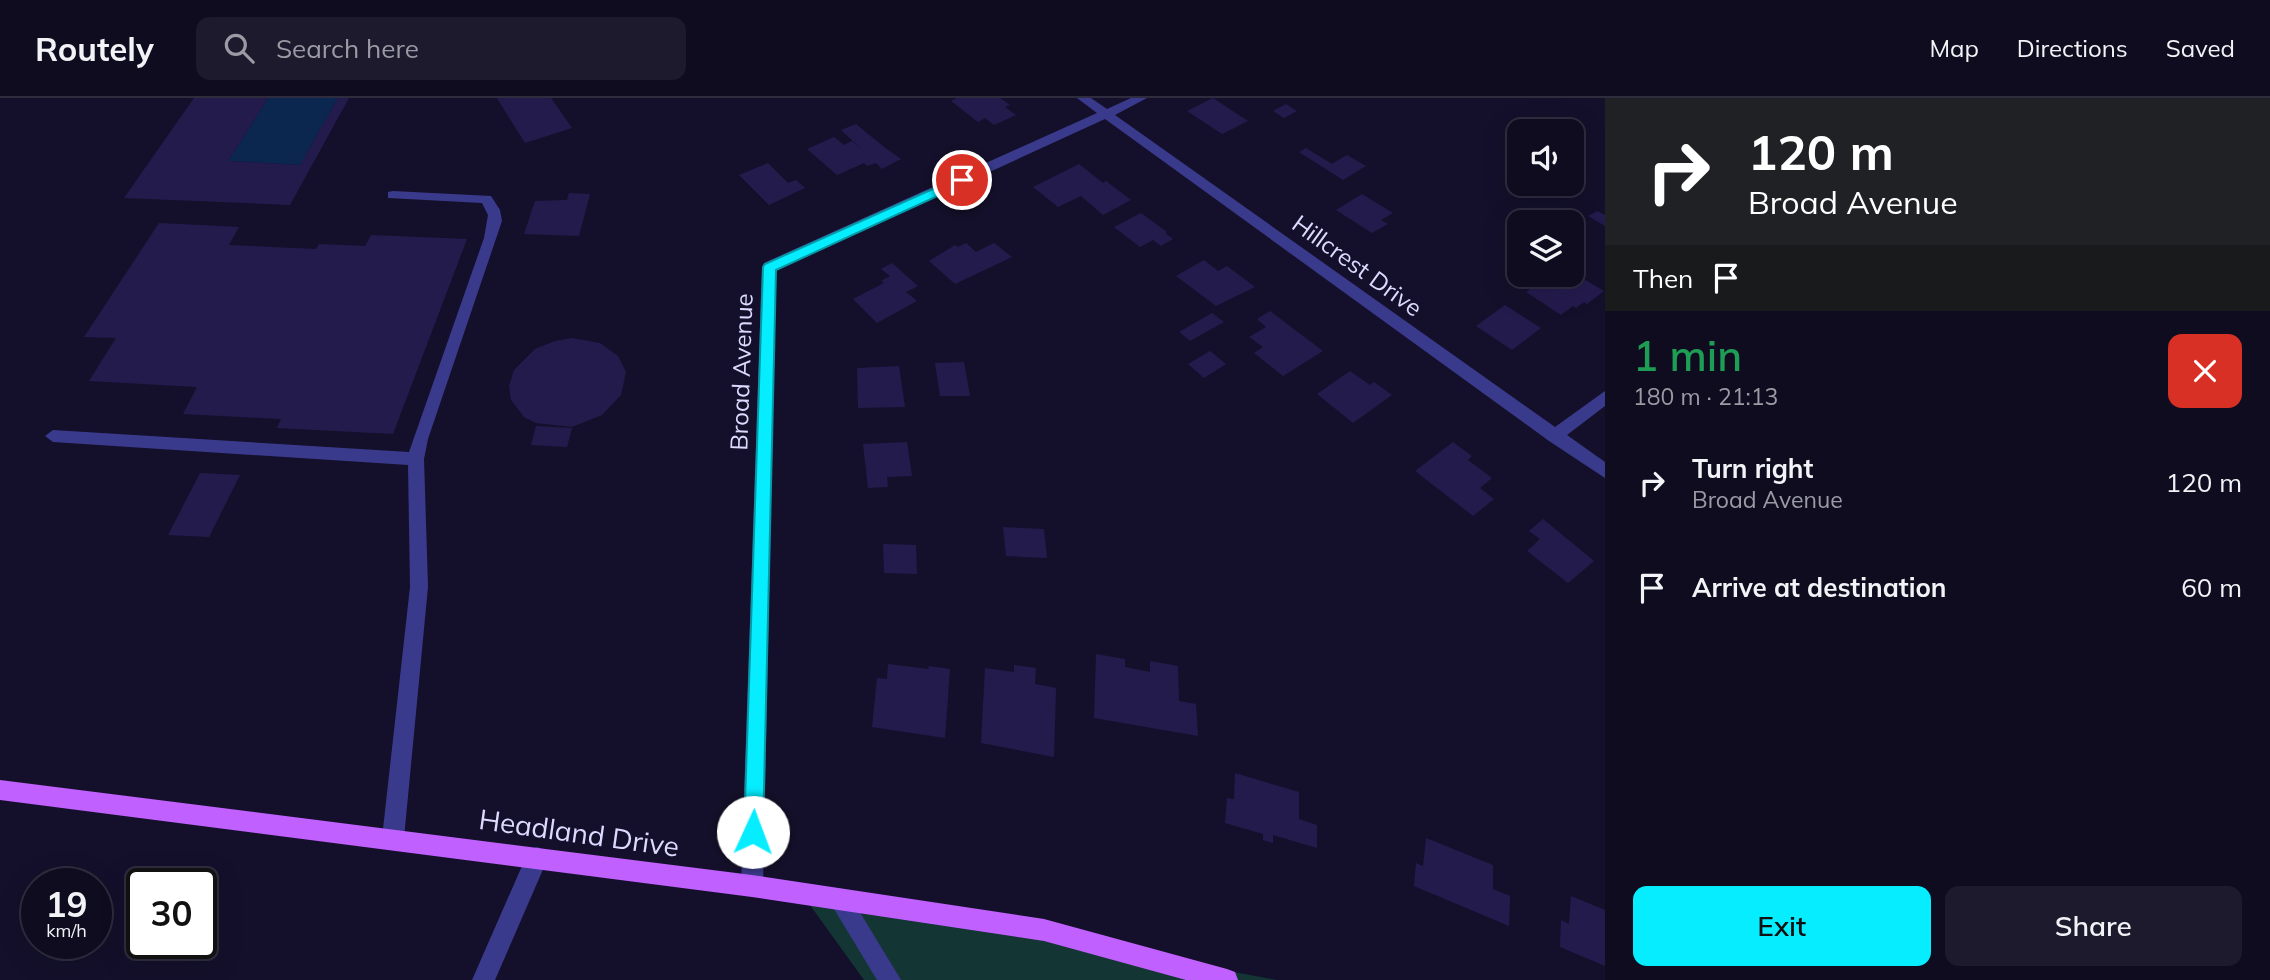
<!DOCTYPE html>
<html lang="en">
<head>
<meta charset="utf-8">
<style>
  body { margin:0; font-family:Mulish,sans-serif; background:#1d1a2d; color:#f1f3f6; height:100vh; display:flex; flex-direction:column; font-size:26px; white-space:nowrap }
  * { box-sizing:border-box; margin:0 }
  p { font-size:23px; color:#9b9ba5 }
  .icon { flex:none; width:38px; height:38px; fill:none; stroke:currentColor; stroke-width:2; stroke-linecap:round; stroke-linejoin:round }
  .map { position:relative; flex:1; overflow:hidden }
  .panel { display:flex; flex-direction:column; background:#0f0c20; width:665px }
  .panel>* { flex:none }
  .banner { background:#202124; color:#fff; overflow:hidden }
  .controls { position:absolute; left:1507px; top:21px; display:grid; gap:14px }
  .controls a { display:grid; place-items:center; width:77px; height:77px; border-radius:14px; background:#0f0c20; box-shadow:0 7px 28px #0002,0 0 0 2px #2f2c3e; font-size:35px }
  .speed { position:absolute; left:21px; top:770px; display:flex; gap:14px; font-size:35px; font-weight:700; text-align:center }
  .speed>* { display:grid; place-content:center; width:91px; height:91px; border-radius:50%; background:#0f0c20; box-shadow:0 7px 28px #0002,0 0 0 2px #2f2c3e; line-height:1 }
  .speed small { font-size:18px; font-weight:400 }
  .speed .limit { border:4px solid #111; border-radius:10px; background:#fff; color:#111 }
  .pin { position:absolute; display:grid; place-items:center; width:60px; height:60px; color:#fff; margin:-30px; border:4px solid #fff; border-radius:50%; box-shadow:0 2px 7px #0007 }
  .me { position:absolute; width:77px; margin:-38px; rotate:2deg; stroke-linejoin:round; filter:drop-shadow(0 0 5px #0008) }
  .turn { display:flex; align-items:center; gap:24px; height:147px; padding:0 28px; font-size:32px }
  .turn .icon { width:91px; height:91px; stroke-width:2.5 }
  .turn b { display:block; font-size:49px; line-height:60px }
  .then { display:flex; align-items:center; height:66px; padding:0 28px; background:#0003; gap:14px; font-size:26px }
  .round { display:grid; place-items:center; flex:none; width:74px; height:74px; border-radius:14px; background:#1d1a2d }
  .summary { display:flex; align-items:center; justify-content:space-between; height:119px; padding:0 28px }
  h1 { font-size:42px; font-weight:600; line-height:52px; color:#1e9e55 }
  .primary-button { display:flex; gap:14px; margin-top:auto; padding:14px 28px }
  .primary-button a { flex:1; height:80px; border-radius:14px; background:#06edff; color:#111; font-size:28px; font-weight:600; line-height:80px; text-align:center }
  .primary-button a+a { background:#1d1a2d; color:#f1f3f6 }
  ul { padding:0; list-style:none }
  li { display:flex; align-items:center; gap:21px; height:105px; padding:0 28px }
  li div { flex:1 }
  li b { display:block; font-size:26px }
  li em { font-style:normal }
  header { display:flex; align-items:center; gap:42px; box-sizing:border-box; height:98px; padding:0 35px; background:#0f0c20; border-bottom:2px solid #2f2c3e }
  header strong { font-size:33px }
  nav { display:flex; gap:38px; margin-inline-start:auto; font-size:24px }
  .search { width:490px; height:63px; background:#1d1a2d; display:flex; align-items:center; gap:18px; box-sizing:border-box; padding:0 24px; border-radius:14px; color:#9b9ba5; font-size:26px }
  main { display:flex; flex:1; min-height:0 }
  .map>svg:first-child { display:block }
  .green { fill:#133533 }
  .water { fill:#0b264f }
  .building { fill:#241b4d }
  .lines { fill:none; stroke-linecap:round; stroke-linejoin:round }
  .minor { fill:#3a3a8c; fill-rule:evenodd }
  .major { fill:#c061ff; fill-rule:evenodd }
  .route { fill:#06edff; stroke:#049aa6; stroke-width:2 }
  .labels { text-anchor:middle; stroke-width:6; stroke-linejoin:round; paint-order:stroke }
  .street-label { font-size:24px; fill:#dddaff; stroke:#14102b }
  .near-street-label { font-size:28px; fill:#dddaff; stroke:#14102b }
</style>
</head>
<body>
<header>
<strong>Routely</strong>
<div class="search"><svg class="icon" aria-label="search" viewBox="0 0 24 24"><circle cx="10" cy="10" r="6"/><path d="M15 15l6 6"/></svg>Search here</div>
<nav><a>Map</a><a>Directions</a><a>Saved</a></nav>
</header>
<main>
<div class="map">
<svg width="1605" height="882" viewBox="0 0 1605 882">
  <rect width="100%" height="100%" fill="#14102b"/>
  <path class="green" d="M802,796L1277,882H864Z"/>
  <path class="water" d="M268,0H338L300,67L228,63Z"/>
  <path class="building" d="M194,0H268L228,63L300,67L338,0H349L290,107L124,100Z
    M497,0H551L572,30L525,45Z
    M957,0H1000L1010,7L1005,9L1016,17L994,27L985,20L978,24L951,3Z
    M1213,0L1248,23L1222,36L1187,13Z
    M1286,6L1297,13L1284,20L1273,13Z
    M856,26L884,49L901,61L882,71L876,65L867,68L864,65L837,77L807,51L834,39L844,47L852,43L867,56L841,32Z
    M1306,50L1332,66L1347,57L1366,68L1343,82L1299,54Z
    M768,65L788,85L796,82L805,90L769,107L739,77Z
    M1079,66L1103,85L1106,83L1131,102L1103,117L1081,98L1058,109L1033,89Z
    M569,95L590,96L579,138L524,136L535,103L567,102Z
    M1362,96L1393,115L1381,122L1388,126L1372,135L1336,112Z
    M1597,113L1605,117V128L1588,118Z
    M1141,115L1167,134L1165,135L1173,141L1161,148L1153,142L1140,149L1114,129Z
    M159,125L239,129L229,147L316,151L319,146L365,148L371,137L467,141L393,336L277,330L281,321L183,316L197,289L89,283L116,240L84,239Z
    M966,145L976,154L994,145L1012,159L955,186L929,163L955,147L958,149Z
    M1204,162L1218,173L1227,168L1255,189L1216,208L1176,178Z
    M892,165L918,188L906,194L917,203L877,225L853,201L884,185L881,183L890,178L881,171Z
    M1572,174L1604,193L1587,206L1584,204L1576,210L1573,208L1561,217L1526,194L1550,177H1572Z
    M1505,207L1541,230L1512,252L1476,228Z
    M1270,213L1323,253L1283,278L1254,255L1263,249L1249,239L1266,229L1257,221Z
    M1212,215L1224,224L1190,243L1179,234Z
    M572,240L600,245L618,258L626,274L621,297L602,317L572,329L536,325L524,319L511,302L509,288L514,272L535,251L555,243Z
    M1210,253L1226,266L1204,280L1188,266Z
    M964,264L970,298H940L935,265Z
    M899,268L905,309L858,310L857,270Z
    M1350,273L1370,287L1374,284L1392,297L1353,325L1317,296Z
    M536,328L572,330L567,349L531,347Z
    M907,344L912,378L887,379L888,389L868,390L863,346Z
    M1453,344L1472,358L1468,362L1492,380L1480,390L1494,401L1473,418L1415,373Z
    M200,375L240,377L209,439L168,437Z
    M1543,421L1594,463L1568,485L1527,453L1540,441L1529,433Z
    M1003,429L1044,431L1047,460L1006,458Z
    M883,446L916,447L917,476L884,475Z
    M1096,556L1125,561V569L1150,574V563L1178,568L1179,603L1196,606L1198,638L1094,620Z
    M888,566L928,571L929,568L950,571L945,640L872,629L877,580L887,581Z
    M1014,567L1036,570L1035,586L1056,590L1054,659L981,645L985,570L1014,574Z
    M1235,675L1299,694V721L1317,727V750L1273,737V745L1263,742V736L1225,725L1227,700L1234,701Z
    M1426,740L1493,767V791L1510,798L1509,828L1414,788L1416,765L1423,768Z
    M1571,798L1605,812V868L1560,849L1561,822L1569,826Z"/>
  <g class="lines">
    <path class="minor" d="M1077,0H1091L1107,11L1131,0H1147L1115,17L1555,329L1605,293V308L1567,337L1605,364V380L1549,343L1105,21L776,172L763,788L760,796L752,799L744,796L741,788L762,169L764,165L1097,15Z
      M393,93L491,98L500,112L502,123L428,341L424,361L428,489L404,740L400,747L393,751L386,747L382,740L410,489L408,367L53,344L45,338L53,332L409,354L484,140L488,117L482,105L388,100V94Z
      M537,749L545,752L548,760L495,882H472L529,752Z
      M839,790L847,793L901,882H877L828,801L831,793Z"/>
    <path class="major" d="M0,682L752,777L1044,821L1227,871L1235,874L1238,882H1186L1044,843L752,799L0,702Z"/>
  </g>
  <path class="route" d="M962,78L968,82L966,85L776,172L763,734L760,741L753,744L746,741L744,734L763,169L765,166Z"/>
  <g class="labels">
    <g class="street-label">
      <text transform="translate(1357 168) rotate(36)" y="8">Hillcrest Drive</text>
      <text transform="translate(742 274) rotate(-88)" y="8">Broad Avenue</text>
    </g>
    <g class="near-street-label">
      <text transform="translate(579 735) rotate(8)" y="10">Headland Drive</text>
    </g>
  </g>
</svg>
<div class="controls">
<a><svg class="icon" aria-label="sound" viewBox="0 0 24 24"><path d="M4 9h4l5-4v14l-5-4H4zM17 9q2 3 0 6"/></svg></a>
<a><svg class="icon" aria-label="layers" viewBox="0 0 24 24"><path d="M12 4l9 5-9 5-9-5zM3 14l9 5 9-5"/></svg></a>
</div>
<div class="speed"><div>19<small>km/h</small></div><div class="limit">30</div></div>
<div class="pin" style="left:962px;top:82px;background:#d93025"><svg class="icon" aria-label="arrive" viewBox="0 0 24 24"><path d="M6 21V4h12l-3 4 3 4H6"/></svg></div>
<svg class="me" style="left:753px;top:734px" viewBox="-20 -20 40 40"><circle r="19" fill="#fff"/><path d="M0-13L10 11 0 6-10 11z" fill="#06edff"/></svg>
</div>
<section class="panel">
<div class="banner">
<div class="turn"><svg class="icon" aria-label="right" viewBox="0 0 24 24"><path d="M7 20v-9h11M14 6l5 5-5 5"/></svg><div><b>120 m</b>Broad Avenue</div></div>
<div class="then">Then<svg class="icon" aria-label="arrive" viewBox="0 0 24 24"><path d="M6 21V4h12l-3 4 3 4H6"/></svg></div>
</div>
<div class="summary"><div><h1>1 min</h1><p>180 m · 21:13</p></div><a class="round" style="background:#d93025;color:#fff"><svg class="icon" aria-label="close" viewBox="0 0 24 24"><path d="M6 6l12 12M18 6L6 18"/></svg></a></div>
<ul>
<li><svg class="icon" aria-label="right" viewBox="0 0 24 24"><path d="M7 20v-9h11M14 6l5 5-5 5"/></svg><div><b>Turn right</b><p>Broad Avenue</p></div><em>120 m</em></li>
<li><svg class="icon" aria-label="arrive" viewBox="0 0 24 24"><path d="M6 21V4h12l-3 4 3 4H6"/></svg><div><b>Arrive at destination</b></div><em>60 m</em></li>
</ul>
<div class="primary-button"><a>Exit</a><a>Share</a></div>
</section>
</main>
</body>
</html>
